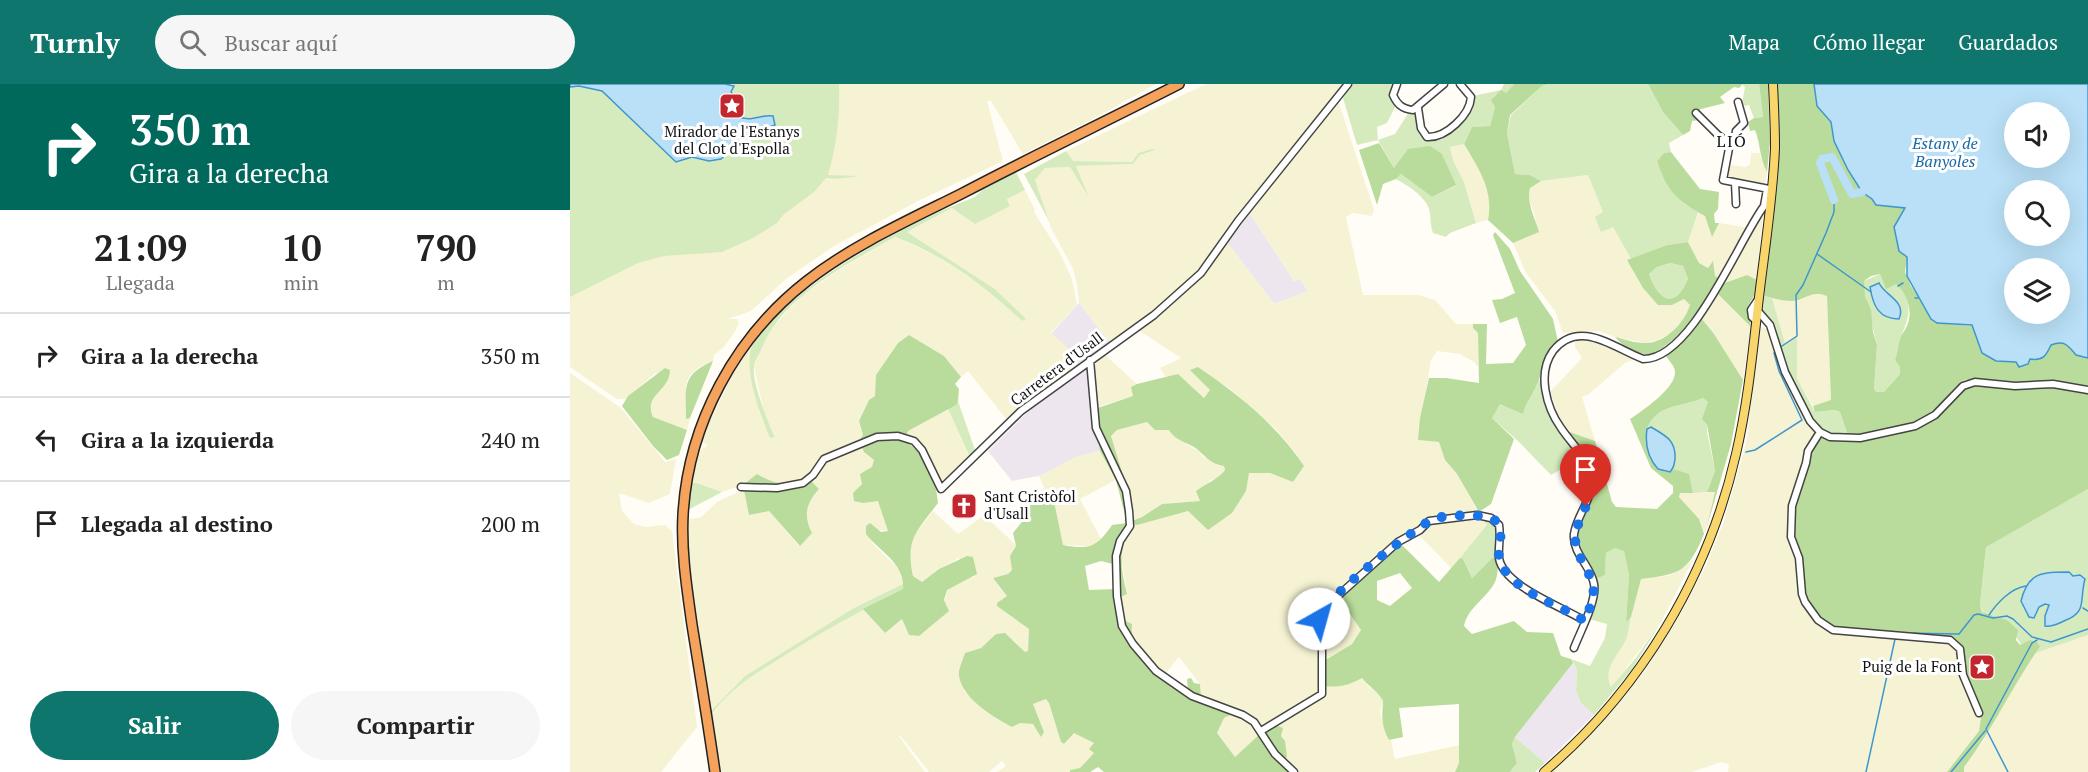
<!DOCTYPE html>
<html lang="es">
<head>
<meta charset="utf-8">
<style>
  body { margin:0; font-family:"PT Serif",serif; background:#f6f6f6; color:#222; height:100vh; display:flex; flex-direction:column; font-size:22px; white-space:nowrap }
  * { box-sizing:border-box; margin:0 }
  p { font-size:20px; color:#767676 }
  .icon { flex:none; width:33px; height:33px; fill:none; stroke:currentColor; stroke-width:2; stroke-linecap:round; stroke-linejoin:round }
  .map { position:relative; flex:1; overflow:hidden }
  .panel { display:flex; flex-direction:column; background:#fff; width:570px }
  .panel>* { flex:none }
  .banner { background:#00695c; color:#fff; overflow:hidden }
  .controls { position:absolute; left:1434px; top:18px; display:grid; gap:12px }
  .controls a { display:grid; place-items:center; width:66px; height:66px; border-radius:50%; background:#fff; box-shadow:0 6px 24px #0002; font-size:30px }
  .pin { position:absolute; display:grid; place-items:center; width:51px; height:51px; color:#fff; margin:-62px -26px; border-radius:50% 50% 50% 0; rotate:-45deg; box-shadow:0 0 6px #0007 }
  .pin .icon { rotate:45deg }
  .me { position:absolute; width:66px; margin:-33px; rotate:38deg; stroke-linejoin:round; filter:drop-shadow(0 0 4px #0008) }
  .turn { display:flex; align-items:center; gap:21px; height:126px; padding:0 30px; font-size:27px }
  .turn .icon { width:78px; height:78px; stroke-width:2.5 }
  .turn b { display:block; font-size:42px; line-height:51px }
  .eta { display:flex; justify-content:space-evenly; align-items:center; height:102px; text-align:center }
  .eta b { font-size:36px; font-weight:700; line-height:42px }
  .button { display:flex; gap:12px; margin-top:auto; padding:12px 30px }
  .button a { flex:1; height:69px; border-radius:36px; background:#0f766e; color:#fff; font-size:24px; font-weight:700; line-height:69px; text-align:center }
  .button a+a { background:#f6f6f6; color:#222 }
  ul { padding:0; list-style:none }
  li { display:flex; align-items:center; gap:18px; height:84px; padding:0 30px; border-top:2px solid #e0e0e0 }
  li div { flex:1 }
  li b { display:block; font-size:22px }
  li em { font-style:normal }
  header { display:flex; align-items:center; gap:36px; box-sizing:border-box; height:84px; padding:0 30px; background:#0f766e; color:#fff }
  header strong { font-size:28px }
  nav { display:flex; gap:33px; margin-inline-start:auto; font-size:21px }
  .search { width:420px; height:54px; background:#f6f6f6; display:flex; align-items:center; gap:15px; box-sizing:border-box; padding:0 21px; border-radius:33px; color:#767676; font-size:22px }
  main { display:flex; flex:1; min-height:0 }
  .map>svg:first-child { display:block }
  .industrial { fill:#eee6ef }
  .farmland { fill:#f6f3d4 }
  .green { fill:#d5ebbd }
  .forest { fill:#b9dc9c; fill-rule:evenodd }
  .water { fill:#b9e0f7; stroke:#3f96cf; stroke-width:1.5; fill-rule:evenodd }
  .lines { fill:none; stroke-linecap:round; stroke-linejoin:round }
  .stream { stroke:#3f96cf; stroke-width:1.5 }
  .river { stroke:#b9e0f7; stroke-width:8 }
  .minor-casing { stroke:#444; stroke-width:9 }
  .major-casing { stroke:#222; stroke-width:10 }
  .highway-casing { stroke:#222; stroke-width:12 }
  .minor { stroke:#fff; stroke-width:6 }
  .major { stroke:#f9d66b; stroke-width:8 }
  .highway { stroke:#f5a25d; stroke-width:9 }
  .route { stroke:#1a73e8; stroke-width:10; stroke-dasharray:0 18 }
  .labels { text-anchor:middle; stroke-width:6; stroke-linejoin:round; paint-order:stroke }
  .poi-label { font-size:15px; fill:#111; stroke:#fff }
  .street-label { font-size:15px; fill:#111; stroke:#fff }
  .neighbourhood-label { font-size:16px; letter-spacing:1.5px; fill:#111; stroke:#fff }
  .water-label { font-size:16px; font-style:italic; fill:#1768a6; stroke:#fff }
</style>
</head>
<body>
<header>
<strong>Turnly</strong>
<div class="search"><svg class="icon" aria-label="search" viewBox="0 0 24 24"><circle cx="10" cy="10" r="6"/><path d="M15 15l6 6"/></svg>Buscar aquí</div>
<nav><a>Mapa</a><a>Cómo llegar</a><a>Guardados</a></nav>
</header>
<main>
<section class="panel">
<div class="banner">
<div class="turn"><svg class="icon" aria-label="right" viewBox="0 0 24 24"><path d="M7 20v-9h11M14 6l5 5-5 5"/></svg><div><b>350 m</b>Gira a la derecha</div></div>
</div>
<div class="eta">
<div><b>21:09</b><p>Llegada</p></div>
<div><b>10</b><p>min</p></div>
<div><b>790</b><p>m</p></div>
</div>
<ul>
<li><svg class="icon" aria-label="right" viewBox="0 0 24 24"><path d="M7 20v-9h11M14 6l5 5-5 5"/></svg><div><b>Gira a la derecha</b></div><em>350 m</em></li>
<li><svg class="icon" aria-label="left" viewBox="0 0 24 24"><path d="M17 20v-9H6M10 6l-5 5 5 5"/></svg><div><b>Gira a la izquierda</b></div><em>240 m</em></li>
<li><svg class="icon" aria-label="arrive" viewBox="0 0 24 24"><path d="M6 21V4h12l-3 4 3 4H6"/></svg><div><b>Llegada al destino</b></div><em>200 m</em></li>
</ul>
<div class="button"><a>Salir</a><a>Compartir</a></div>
</section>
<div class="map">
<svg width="1518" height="688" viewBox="0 0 1518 688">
  <rect width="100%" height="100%" fill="#fffdf5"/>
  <path class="industrial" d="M679,128L724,197L730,195L738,207L704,220L656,157Z
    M509,219L543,262L522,276L526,313L530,322L522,327L530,367L506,373L473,391L442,397L418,367L461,325L487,306L482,299L504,283L500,275L505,270L481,250Z
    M1003,579L1007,585L1006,606L1010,618L1024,631L975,679L945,653Z"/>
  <path class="farmland" d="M213,0H586L523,35L453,70L421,17H417L433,77L348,117L264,162L216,195L181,227L158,235H167L169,238L166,246L154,263L144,271L143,277L129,283L119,292L116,300V334H120L117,346L83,333L79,323L87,288L55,315H47L0,283V3L246,92L268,95L289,92L267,93L249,89Z
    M636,0H775L629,186L612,204L569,240L540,258L509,219L507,201L503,185L481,144L465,96L475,84L500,83L518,113L506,82L563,80L570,71L584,66L568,69L562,78L502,77L496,67Z
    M768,16L804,126L802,132L783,129L776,133L793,211H849L865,216L886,240H903V244L908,249V283L904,278L890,270L867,267L861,276L848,356L869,358L875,376L887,390L911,433L918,441L882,485L847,449L831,460L823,461L766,510L791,546L782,560L754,577L792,594L799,603L809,610L813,617L810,628L816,650L819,656H821L825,675L890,661L889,679L885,688H720L672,669L665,673L647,649L654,634L663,629L630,616V600L609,573L595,590L618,607L615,609L588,592L568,573L549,534L546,515L557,510L552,478V457L560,439L618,427L638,446L677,395L679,389H700L723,398L728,372L705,344L659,304L628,284L621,286L640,306L634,314L608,290L596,294L590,284L611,274L568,246L601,222L635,188L656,157L704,220L738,207L730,195L724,197L679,128Z
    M894,60L914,92L922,121L918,136L906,139L894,98L883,76L880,63Z
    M1181,69H1189L1197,88L1195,101L1189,102L1157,95L1155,92L1158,81L1176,83L1180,80Z
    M1018,91L1033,128L1031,147L1043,143L1061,175L1057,177L1102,221L1114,215L1120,221L1117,231L1103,248L1088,256L1075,259L1045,253L1028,247L993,249L985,227L956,189L943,159L968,148L964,128L958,114L960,104L971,97Z
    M455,106L465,126L464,128L490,169L502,195L507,221L481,249L505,270L500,275L504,283L436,335L398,287L391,293L374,272L339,251L328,259L313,281L305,312L299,316L289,337L293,351L289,357L294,368L304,376L303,383L288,405L307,416L310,421L318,447L307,446L302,459L329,485L333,500L233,556L175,592L139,629L117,490L116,436L131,433L147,418L174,405L199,427L229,462L236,438L237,420L249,405L235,396L222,400L173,401L152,408L122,399L128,373L132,365L138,361L132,358L138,341L164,288L182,260L180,285L190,330L200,353H205L194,328L184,283L197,249L233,211L269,186L325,153L367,172L420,207L452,237L455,235L425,205L337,148L383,124L440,122L437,115Z
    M1128,128L1135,132L1142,152L1149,139L1179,144L1149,194L1145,192L1142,178L1138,184L1129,179L1118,158Z
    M1193,130L1187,196L1177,191L1152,200Z
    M1147,209L1181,243L1173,296L1131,234Z
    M1252,210L1257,212L1261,317L1243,322L1227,294V252L1215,259L1202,214L1224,216L1239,211Z
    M1192,243L1198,245L1200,250L1215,297L1239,341L1253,353L1249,356L1349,553L1378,552L1387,561L1411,632L1409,647L1377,688H1158L1159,680L1151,678L1122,688H980L1013,658L1050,619L1076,585L1106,538L1136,481L1153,440L1172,374L1177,353L1188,250Z
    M1009,254L1029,256L1064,276L1056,278L1019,310L1012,313L1025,357L997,347L987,328L980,308L1012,274L1005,263V258Z
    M533,269L567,300L561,303L564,312L530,322L526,313L522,276Z
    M0,289L51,324L95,378L106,375L100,410L79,419L49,409L52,427L64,440L76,443L95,441L102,447L127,643L91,688H0Z
    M378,325L400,373L373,402L335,357L338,347Z
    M577,338L600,346L622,364L628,366L632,372L649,382H654L655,386L649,394L640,396L630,417L592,420L572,433L561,437L541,352L547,346Z
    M530,367L546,396L510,415L532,457L521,462L493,461L485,422L480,417L469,392L506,373Z
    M1145,408L1136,446L1134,450L1129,435L1109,413L1110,409Z
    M363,427L388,450L414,431L447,462L440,472L442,486L438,490L423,494L437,512L427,519V522L459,545L458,567L455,569L445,557L426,550L411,564L396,569L394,607L427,635L442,643L450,639L463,640L474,648L463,620L476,615L479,619L491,658L495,660L504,648L524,659V669L510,684L500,686V688H427L436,682L432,677L419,688H359L330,651L329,652L355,688H149L140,634L154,615L177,594L238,556L293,525L315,549L332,535L339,551L372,533L377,506L398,493H405L389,474L369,485L352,498L343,492L339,472L340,465L345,450Z
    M1124,474L1091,538L1041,604L1038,588L1040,580L1057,553L1068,498L1071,494L1098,492L1115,483Z
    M1518,551V688H1394V683L1414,656L1447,597L1466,569Z"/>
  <path class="green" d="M0,0H269C270,32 267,60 258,91L290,92L268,95L256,94L244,108L213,131L207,139L183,154L152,168L94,172L68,179L0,213Z
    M781,0H824C819,8 822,14 825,23L817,39L807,43L808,56L825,50L839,28L847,32L850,48L861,57L873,55L901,29L903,12L931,6L934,0H944L936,9L924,12L925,23L920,42L902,43L894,60L880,63L883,76L894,98L906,139L880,149L876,153L863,149C860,141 861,132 859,125C855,112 837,101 826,95L831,90L862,113L885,102L872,70L824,84L808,56L787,61L773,14Z
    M978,0H1078L1093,28L1113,51L1099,59L1101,68L1094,69L1087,77C1095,100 1106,117 1128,128L1118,158L1097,161L1061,175L1043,143L1031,148L1025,133L1033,128L1018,91L971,97L960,91L945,90L937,49L941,31L972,2Z
    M1171,0H1189L1193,33L1184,34L1179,21L1175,22L1172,19L1175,3Z
    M582,65L585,66L570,71L563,80L506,82L519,114L500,83L475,84L465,96L479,137L454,90L496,67L503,77L562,78L568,69Z
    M446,88L455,106L437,115L440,122L405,140L382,124L337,148L425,205L456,235L452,237C415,202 374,171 325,153C278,180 211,213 191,266C189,271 184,278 184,283C182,299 198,338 205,353L200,354C190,330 173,287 182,261C184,253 193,245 199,239C247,188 339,138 405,113L412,106Z
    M1102,179L1113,182L1118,195C1105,227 1089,218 1079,190L1087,183Z
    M1310,190L1315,202L1326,200C1344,217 1340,232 1331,252C1328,259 1328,268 1325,276L1330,283V290L1314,308H1306L1304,305L1307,261L1293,203L1294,197Z
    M1192,211L1202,214L1215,259L1227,252V294L1245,328L1265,326L1270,328L1278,352L1253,348L1242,336L1221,297L1211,271L1190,227Z
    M969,294L974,310L1011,374L981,391L948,357L922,334L929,320L956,318L964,308Z
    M1133,314L1138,318L1137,348L1145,387L1137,408L1123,409L1119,393L1100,388L1077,345C1086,320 1112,323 1133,314Z
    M388,317L405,366L400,373L378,325Z
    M122,399H126L152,408L116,427V416Z
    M1518,405V551L1466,569L1470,563L1451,561L1437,536L1413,528L1410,520L1416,462Z
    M911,433L924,439L928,445V474H922L902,494L893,475L890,474L917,441Z
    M1045,464L1054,466L1059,491L1056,537L1061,533C1059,540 1059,547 1057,553C1050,571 1032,582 1041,603L1065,575L1091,538L1063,584L1024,631L1010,618L1006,606L1007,585L1001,575L1020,582L1035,554L1037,540L1019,535L1028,506L1026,495L1035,491L1036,469Z
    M333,500V505C291,527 249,549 209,575C183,591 156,607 140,634L139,629L175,592L284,524Z
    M945,653L975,679L965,688H940L947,679L942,660Z"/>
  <path class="forest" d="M944,0H978L972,2L940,31L937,49L945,90L960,91L971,97L960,104C956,118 965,134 969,148L943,159L918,136C924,107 909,85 894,60L902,43L920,42L925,23L921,16L931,6L936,9Z
    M1078,0H1171L1172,1L1169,4L1164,3L1150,13L1155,19L1131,25L1124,30L1130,36L1122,37L1120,47L1113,51L1093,28Z
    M1189,0H1198L1200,58L1197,88C1189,73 1191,61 1185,46L1180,47L1178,38L1184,34L1193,33Z
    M1206,0H1244L1246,17L1261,38L1264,57L1282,92L1292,108L1302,115L1306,121L1335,124L1326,141L1329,167L1337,173L1335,188L1341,202L1367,239L1402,242L1412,269L1426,277L1446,278L1449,283L1458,280L1460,275C1473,277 1476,272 1481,261C1494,256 1498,260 1506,271L1518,274V405L1416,463L1410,520L1412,528L1437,536L1448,546L1446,556L1450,561L1460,556L1467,558L1470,563C1442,602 1423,646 1394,683V688H1377L1409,647L1411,633L1393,584L1387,561L1378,552L1349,553L1264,544L1247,531L1234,512L1221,448L1224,410L1234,372H1239L1249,356L1253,353L1273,358L1291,357L1351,341L1393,303L1397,295C1382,301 1374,321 1360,330C1342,344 1301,350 1278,352L1270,328L1265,326L1245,328L1243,322L1261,316L1257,212C1246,207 1238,212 1228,216C1218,219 1202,214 1192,211ZM1310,190L1316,205L1326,200C1336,209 1343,225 1338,239C1337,244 1333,248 1331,252C1328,259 1328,268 1325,276L1330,283V290L1314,308H1306L1304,305L1307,261L1303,248L1301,226L1295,212L1294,197L1301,192Z
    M809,59L824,84L838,65L860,62L872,70L886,101L862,113L831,90L826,95L813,100L807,121L789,66Z
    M1101,68L1130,105L1149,108L1148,125L1144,130L1145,139H1149L1142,153L1135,132C1107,117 1097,107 1087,77L1094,69Z
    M925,148L940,165L950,187L983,235L988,258C978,273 972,288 965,305C961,314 955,319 953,330L930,320L922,334L944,355L921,420L909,428L887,390L875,376L869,358L848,356L850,334L859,294H876L909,299L908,249L903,244V240H917L916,280L943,279L956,261L947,233L930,239L922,216L932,215L945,209L923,151Z
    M1118,158L1129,179L1138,184L1143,177L1145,192L1149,194C1128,227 1116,251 1081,271C1066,269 1055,265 1045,253C1054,255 1064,259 1074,259C1094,260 1114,240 1120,221L1114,215L1102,221H1088L1073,204L1057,176L1097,161ZM1101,179L1113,182L1118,195C1105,226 1089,218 1079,190L1087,183Z
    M1177,191L1187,196L1185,210L1178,222L1181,243L1147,209L1152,200Z
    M1131,234L1144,250L1173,296L1161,360L1136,446L1145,408H1137L1145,387L1137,340L1132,335L1138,318L1133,314C1112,323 1086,320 1077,345L1095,388L1103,385L1119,390L1123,409H1110L1109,413L1129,435L1134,450C1118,488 1111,490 1071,495L1061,533L1056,538L1059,491L1054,467L1045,464L1036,469L1035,491L1026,495C1022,484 1010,470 1008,458C1006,448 1012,440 1015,431C1032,391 1021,380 997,347L1025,357L1042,418L1046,423L1087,425L1103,409V402L1081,384L1060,335C1072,327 1106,304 1105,288C1105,282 1099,277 1096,272L1114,257Z
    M339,251L374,272L391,293L385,300L389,305L388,317L386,321L338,347L335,357C356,371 366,394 368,419C347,447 335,455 343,492L352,498L369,485L397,472L403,473L407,490L377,506L374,516L379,527L349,552L339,551L332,535L315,549L293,525L333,505C335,479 310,468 296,450V442L300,439L311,448L318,447L308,417L293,419L284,417L283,409L292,400L290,390L302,383L304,376L294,368L289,357L293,351L289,337L299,316L305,312L306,291L328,259Z
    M143,277L120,334L116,335C116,303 111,291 143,277Z
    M628,283C668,310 707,341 734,382L723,398L700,389H679L676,407L662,429L638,446L618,427L567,441L560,439C549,465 550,483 557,510L546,515L549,534L562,540C559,574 587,595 615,609L618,607L617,595L621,594L624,599L630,600L631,616L664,629L654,634L647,649L665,673L691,649L708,642L713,644L711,652L715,657L717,673L713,676L720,688H534L528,683L520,688H500V686L510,684L524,669L519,665L524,659L504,649L494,660L491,658L479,619L476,615L463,620L474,648L471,653L463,640L450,639L442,643C423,633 392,614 389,592C388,585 393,576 395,569L411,564L426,550L435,549L455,568L458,567L459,545L427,522V519L437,512L423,494L438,490L442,486L440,472L446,462L443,449L455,434L454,422L456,418L480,417L485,422L493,461C520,466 527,463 542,441L557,439L546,396L530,367L522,326L563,312L561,303L567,300L608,290L634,314L640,306L620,286ZM577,338L585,346H599C606,358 619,358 628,366C636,373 642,381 654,382L655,386C650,394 634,401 626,407L630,417L592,420L572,433L562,437L555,398L541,352L547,346ZM531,477L543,480L545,505L519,506L515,482Z
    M95,284L100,286C99,309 73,310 83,333L117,346L109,371L97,376L83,362L52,322L58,312Z
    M187,390C208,402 218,401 240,396L249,405C236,419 233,432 242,449L230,462L199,427L179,431L173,401Z
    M831,460L869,498L890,474L893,475L902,494L922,474H928C928,481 928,492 925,498C917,514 898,523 894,542L902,550L944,537L957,548L983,549L991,572L1001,575L1003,579L945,653L942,660L947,679L940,688H885L889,679V620L829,624L833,653L819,656C811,641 812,633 813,617C808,607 799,603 792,594C779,601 769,604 754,602V577L782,560L791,546L766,510L823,461ZM830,489L842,504L820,522L807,516V497Z"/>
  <path class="water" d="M0,0H155L164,2L161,8L165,13L161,20L169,33C184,38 192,30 203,32L205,41L175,52L151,75L139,77L122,73L106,78L32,7L9,2L0,3Z
    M1244,0H1518V274L1506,271C1498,261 1494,256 1481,261C1476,272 1473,277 1460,275L1458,280L1449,283L1446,278L1426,277L1412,269L1402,241L1367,239L1361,235L1337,192V173L1329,167L1324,143L1335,124L1306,121L1302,115L1292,108L1278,86L1264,57L1261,38L1247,22ZM1444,28H1490V74H1444ZM1444,106H1490V152H1444ZM1444,184H1490V230H1444Z
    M1309,199C1315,212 1337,217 1329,235C1309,235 1303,222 1300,203Z
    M1081,343C1096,352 1106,356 1105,375C1104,381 1104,383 1100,388L1088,385C1078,374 1075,359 1077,345Z
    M1499,488L1503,492L1510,491L1515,495C1509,517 1518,528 1494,537C1487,540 1483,543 1475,542V532L1479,521L1475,520L1469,523L1464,534L1459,533L1451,517C1458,488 1472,488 1499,488Z"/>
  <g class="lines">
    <path class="stream" d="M1247,170L1301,208
      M1328,202L1333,199
      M1345,214H1348
      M1209,264L1227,252L1226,211L1233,201L1256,149L1264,128V116
      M1176,368L1185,366L1232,336L1209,287L1204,269L1206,268
      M1513,524L1518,527
      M1419,531C1427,519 1441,504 1456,502
      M1334,549L1389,550L1404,531L1408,530L1423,534L1437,532L1443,535L1462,553L1481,558L1518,545
      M1296,688L1325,555
      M1381,688L1415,647
      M1438,688L1416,645L1462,559L1467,556"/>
    <path class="river" d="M1264,116L1250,79L1252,75L1262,73L1282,110L1292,108"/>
    <g class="minor-casing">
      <path id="minor" d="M827,0L823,11C827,20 832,25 843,26L874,0
        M1168,18L1174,39L1166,47L1165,53L1160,59L1153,96L1199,105
        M848,24L851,44L857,53C876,54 900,31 901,13L890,0
        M1126,29L1148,51L1160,59
        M1165,99L1166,120
        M1187,226L1200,241L1215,288L1240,337L1250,348L1260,353L1290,354L1345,342L1365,331L1393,302L1405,298L1445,302L1483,300L1518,306
        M1186,237L1182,233L1181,226L1189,214
        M520,276L526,344L556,407L559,427L560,442L550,457L546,472L547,512L552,542L563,560L586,587L622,612L673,631L684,638L705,670L724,688
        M1250,348L1238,367L1236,379L1222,422L1221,453L1229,474L1232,510L1235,518L1248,536L1263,546L1380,556L1390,565L1393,591L1409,629
        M171,403L207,404L233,399L243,391L254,375L307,353L328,352L344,357L352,366L371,405L451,327L584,231L631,189L668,137L778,0
        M1004,564C1010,548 1027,517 1024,500C1021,482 1002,469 1004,450C1007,429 1026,413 1020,390C1016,372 1001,359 991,344C976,323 967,289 983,267C1009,234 1044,264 1073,275C1122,276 1168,157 1194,122L1197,105
        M691,647L752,610V567L749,535L751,527L828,458L850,446L859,437L907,431L921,434L929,441C931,453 928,463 929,474C933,502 993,523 1015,537"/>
    </g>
    <g class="major-casing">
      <path id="major" d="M974,688C1070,606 1138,493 1166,370C1178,319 1183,265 1189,213C1195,163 1203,113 1205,64C1205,42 1204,21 1203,0"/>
    </g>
    <g class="highway-casing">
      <path id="highway" d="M145,688C138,639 130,590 122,541C117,505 111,468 113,431C118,340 165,253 237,197C283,161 339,136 391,110C463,72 537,37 609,0"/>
    </g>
    <use href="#minor" class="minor"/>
    <use href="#major" class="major"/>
    <use href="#highway" class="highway"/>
  </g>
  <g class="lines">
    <path class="route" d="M749,535C753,514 840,449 861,436C870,431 914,429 923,435C938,445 925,465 930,478C944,509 988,520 1015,537L1023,515L1024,500L1007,467L1004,450L1016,422"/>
  </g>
  <defs>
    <g id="sight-square" transform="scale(1.35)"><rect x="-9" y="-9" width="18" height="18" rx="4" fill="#c4262e" stroke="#fff"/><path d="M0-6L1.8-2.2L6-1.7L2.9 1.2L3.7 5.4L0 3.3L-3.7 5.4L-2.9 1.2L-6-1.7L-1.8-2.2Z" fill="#fff"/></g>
    <g id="church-square" transform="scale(1.35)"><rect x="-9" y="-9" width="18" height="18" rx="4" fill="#c4262e" stroke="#fff"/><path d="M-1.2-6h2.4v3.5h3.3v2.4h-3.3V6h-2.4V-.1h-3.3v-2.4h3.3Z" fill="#fff"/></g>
  </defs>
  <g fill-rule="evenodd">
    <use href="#sight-square" x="162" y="22"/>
    <use href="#church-square" x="394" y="422"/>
    <use href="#sight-square" x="1412" y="583"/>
  </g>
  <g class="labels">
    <g class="poi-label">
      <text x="162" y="53">Mirador de l'Estanys<tspan x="162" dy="17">del Clot d'Espolla</tspan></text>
      <text x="414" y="418" text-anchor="start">Sant Cristòfol<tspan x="414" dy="17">d'Usall</tspan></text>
      <text x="1392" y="588" text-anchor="end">Puig de la Font</text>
    </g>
    <g class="street-label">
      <text transform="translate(487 285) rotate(-37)" y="5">Carretera d'Usall</text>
    </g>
    <g class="neighbourhood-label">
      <text x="1162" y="63">LIÓ</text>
    </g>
    <g class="water-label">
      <text x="1375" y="65">Estany de<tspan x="1375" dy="18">Banyoles</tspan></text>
    </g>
  </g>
</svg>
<div class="controls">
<a><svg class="icon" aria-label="sound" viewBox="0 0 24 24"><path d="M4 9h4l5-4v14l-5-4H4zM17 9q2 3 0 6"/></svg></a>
<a><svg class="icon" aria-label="search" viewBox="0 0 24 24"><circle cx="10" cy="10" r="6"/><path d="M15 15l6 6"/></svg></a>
<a><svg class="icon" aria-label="layers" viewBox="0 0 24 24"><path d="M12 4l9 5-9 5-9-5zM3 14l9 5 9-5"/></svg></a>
</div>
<div class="pin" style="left:1016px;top:422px;background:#d93025"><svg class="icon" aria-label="arrive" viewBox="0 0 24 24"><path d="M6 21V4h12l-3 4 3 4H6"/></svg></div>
<svg class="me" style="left:749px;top:535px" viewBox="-20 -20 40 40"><circle r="19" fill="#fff"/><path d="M0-13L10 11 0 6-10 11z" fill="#1a73e8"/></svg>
</div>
</main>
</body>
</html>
